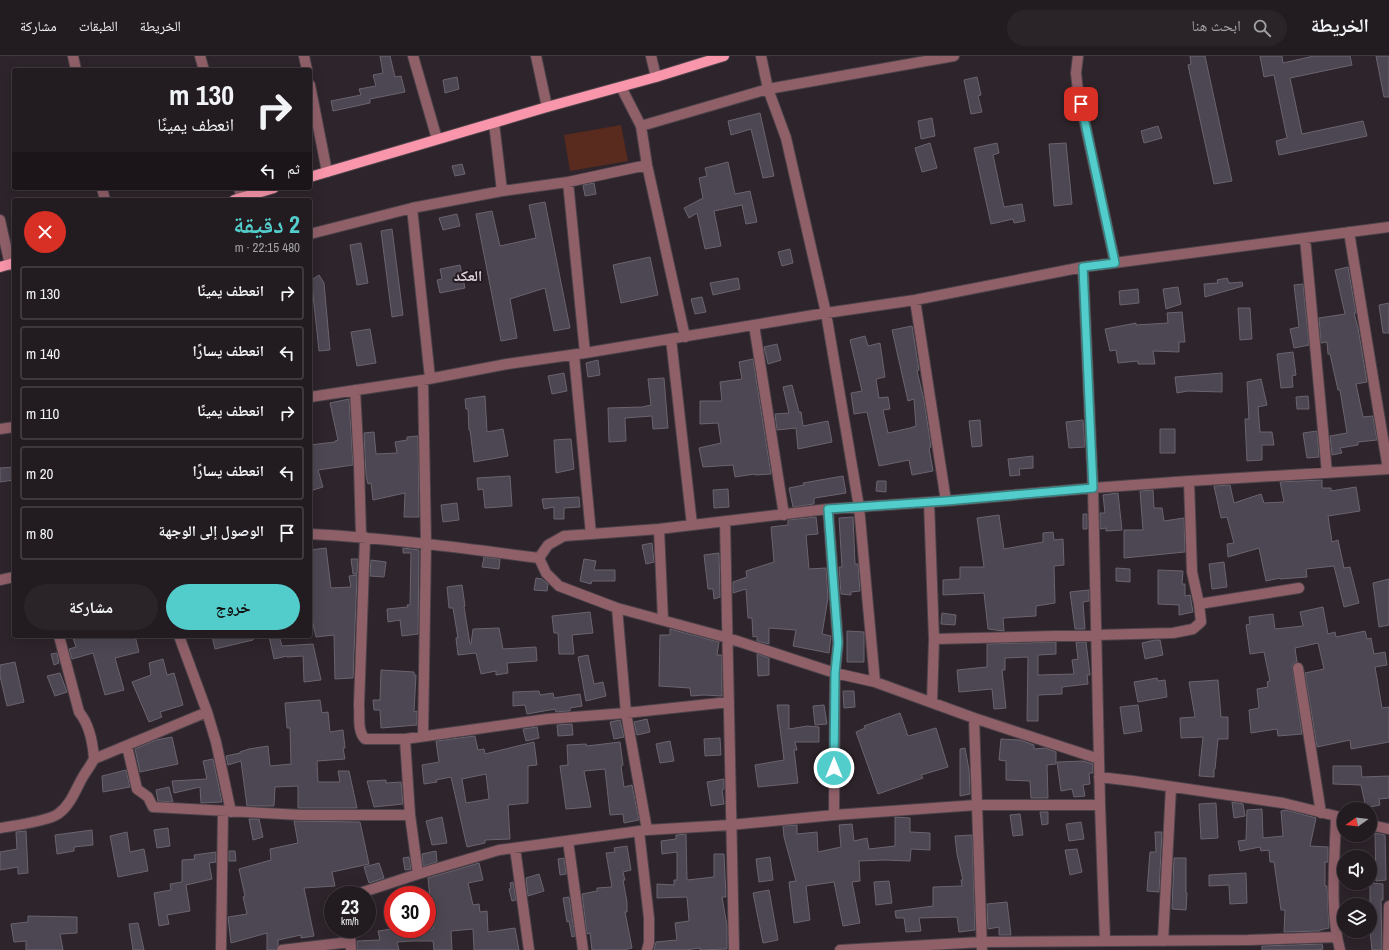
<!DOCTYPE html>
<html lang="ar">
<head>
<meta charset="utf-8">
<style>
  body { margin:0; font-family:"Archivo Narrow","Noto Naskh Arabic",sans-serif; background:#2a2429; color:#f1f3f6; direction:rtl; height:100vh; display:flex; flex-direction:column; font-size:15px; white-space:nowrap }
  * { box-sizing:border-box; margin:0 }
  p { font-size:13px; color:#a2a1a5 }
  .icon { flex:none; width:22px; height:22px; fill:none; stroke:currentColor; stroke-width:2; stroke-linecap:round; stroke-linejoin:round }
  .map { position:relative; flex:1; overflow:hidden; direction:ltr }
  .drawer { position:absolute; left:12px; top:142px; width:300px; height:440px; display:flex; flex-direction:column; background:#221b20; border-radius:4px; box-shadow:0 4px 16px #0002,0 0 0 1px #3f393e; direction:rtl }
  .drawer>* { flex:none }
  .guide { position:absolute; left:12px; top:12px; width:300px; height:122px; border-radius:4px; box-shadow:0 4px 16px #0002,0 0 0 1px #3f393e; direction:rtl; background:#221b20; color:#f1f3f6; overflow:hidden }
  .needle { width:26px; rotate:256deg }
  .fabs { position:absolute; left:1337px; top:746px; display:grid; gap:8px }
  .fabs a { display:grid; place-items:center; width:40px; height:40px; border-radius:50%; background:#221b20; box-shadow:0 4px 16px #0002,0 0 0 1px #3f393e; font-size:20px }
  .speed { position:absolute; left:324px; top:830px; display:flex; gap:8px; font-size:20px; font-weight:700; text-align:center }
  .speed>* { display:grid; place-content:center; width:52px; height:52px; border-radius:50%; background:#221b20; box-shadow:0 4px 16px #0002,0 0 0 1px #3f393e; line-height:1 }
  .speed small { font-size:10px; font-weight:400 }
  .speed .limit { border:6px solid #d22; background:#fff; color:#111 }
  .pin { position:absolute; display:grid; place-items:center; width:34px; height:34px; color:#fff; margin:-17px; border-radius:8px; box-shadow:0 2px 6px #0006 }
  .me { position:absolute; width:44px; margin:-22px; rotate:0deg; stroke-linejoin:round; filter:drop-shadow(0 0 3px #0008) }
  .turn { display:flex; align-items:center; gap:14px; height:84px; padding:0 12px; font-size:18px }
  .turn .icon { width:52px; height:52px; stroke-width:2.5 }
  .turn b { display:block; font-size:28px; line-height:34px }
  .then { display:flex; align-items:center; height:38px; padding:0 12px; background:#0003; gap:8px; font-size:15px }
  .round { display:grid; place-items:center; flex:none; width:42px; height:42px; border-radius:21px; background:#2a2429 }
  .headline { display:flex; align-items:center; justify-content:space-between; height:68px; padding:0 12px }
  h1 { font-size:24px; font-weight:700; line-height:30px; color:#53cdcb }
  .button { display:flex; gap:8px; margin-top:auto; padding:8px 12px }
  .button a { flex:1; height:46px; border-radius:24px; background:#53cdcb; color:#111; font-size:16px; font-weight:700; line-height:46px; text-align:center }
  .button a+a { background:#2a2429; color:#f1f3f6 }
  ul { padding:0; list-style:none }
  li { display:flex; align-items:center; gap:12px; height:54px; margin:0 8px 6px; padding:0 4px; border:2px solid #3f393e; border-radius:4px }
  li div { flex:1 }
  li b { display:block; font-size:15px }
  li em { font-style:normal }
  header { display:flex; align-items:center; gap:24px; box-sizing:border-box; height:56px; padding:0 20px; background:#221b20; border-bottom:1px solid #3f393e }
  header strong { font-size:19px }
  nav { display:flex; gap:22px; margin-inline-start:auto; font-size:14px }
  .search { width:280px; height:36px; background:#2a2429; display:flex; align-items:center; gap:10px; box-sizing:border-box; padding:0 14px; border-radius:22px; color:#a2a1a5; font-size:15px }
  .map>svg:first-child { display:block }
  .green { fill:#592a1e }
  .building { fill:#4c4752; stroke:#6a6470; fill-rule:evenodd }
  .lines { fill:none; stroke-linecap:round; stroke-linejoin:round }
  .minor-casing { stroke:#4c4249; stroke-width:12 }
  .major-casing { stroke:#4c4249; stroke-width:12 }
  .minor { stroke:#906069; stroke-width:10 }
  .major { stroke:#f996ab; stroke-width:10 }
  .route-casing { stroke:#368584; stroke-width:10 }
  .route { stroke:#53cdcb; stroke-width:7 }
  .labels { text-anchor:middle; stroke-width:4; stroke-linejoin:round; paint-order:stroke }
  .district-label { font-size:15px; font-weight:bold; fill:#dbced7; stroke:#241a21 }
</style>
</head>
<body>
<header>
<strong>الخريطة</strong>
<div class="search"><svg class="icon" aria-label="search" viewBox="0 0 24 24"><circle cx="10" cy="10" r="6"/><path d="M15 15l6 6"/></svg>ابحث هنا</div>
<nav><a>الخريطة</a><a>الطبقات</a><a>مشاركة</a></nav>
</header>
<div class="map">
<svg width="1389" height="894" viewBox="0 0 1389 894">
  <rect width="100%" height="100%" fill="#2e242b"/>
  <path class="green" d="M621,69L628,105L570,115L564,79Z"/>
  <path class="building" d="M380,0H390L395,21L401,20L405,36L370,43V47L333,55L331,45L361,39L359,33L376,30L373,19L383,17Z
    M1190,0H1205L1232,125L1214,128L1188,9L1191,8Z
    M1260,0H1282L1283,7L1314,0H1350L1352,9L1290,22L1302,78L1363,65L1367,80L1279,99L1276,85L1287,82L1274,19L1264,21Z
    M1376,0H1389V41H1384Z
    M457,21L459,33L445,37L443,24Z
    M977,21L981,39L978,40L982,56L971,58L964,24Z
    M760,57L774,120L763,122L751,73L731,79L728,65Z
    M932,62L935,80L921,83L918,65Z
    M1158,70L1162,82L1144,87L1141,75Z
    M930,87L937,112L922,116L915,92Z
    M997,87L999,97L993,99L1004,151L1022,148L1025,165L1014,167L1013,163L991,168L974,92Z
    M1066,87L1072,148L1054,150L1049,88Z
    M728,106L735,138L750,135L757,166L746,168L742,149L714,155L721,190L705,193L697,157L689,162L684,152L703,142L699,122L707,120L705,112Z
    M462,108L465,118L455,120L452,110Z
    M594,127L596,138L585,140L583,129Z
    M545,146L570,272L554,275L545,232L510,243L517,282L501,285L476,158L492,155L500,190L536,182L529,149Z
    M457,158L460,170L443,174L439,162Z
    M392,173L403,259L392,261L381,175Z
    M361,187L368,227L357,229L350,189Z
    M790,193L793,207L782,210L778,196Z
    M650,201L658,239L621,247L613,209Z
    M460,209L465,232L440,237L437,224L442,223L440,213Z
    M1348,211L1356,257H1354L1358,272L1367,326L1356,328L1363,361L1373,360L1377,384L1358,386V389L1340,392L1342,397L1332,399L1330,380L1347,377L1340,334H1338L1330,298H1328L1327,286L1321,287L1319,262L1345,258L1335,214Z
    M319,219L324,227L330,294L319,295L312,229L310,225Z
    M738,222L740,233L713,239L710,227Z
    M1227,222L1229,227L1242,226L1243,230L1205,241L1204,228L1218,227L1217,224Z
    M1303,228L1309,289L1294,292L1290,273L1299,271L1294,229Z
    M1178,231L1181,248L1166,253L1163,233Z
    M1138,233L1139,247L1120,249L1119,235Z
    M702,241L706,256L695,258L691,243Z
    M1389,247V277H1383L1379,249Z
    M1238,252H1250L1252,283L1240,284Z
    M1182,256L1185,286H1179V296L1153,295L1155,308H1138V305L1118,307L1116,294L1110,295L1105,273L1136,267V269L1168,267L1167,257Z
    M912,270L919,314L917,315L924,344L931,391L929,392L933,415L912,419L909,404L879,410L867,356L854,358L851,337L862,335L850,284L865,280L868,290L880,287L885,321L876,323L879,342L888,341L890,353L883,354L888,377L910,372L916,370L914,343L908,345L892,274Z
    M370,273L376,307L357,310L351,276Z
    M777,288L781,304L768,308L764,291Z
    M1293,296L1296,319L1292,320L1293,331L1281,332L1277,298Z
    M753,303L771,418L755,419V418L735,421L733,409L703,411L699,392L721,387L718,367L700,368V345H722L720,326L742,323L739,306Z
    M598,304L600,319L588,321L586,307Z
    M564,317L567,335L552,338L548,320Z
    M1222,317V336L1188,335L1177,337L1175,321Z
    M664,322L668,372L653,373L652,360L625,362L626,385L609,386L608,352L642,351L651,349L648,323Z
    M1261,323L1267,349L1258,351L1260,376H1272L1274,389H1262V404L1247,405L1245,363H1249L1247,326Z
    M792,329L799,356H801L803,370L828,365L832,386L798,393L796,372L777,374L775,358L789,357L783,331Z
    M485,340L487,376L503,373L508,400L474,406L470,374H469L468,353H466L465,343Z
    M1308,340L1309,353H1297L1296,341Z
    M349,343L353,409L318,414L323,431L310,435V389L335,386V385L338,384L330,347Z
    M980,364L982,390L972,391L969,365Z
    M1083,364L1085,391L1069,392L1066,366Z
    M1160,373H1175V397H1160Z
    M1317,375L1319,401L1307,402L1303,377Z
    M374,376L376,398L397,397L395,386L407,384V381L418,380L419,461H404L405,437L373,444L371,427L368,428L366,419L364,377Z
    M571,383L574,413L556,417L554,384Z
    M1033,400V412L1019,413L1020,419L1010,420L1008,403Z
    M14,411V424L0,426V412Z
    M510,420L512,450L485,452L483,433L478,434L477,422Z
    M843,420L846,437L815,442L814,443V448L793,451L789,432L804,429L803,427Z
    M1322,424V432H1331V435L1356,431L1360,455L1328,460L1332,486L1338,484L1344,512L1350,511L1359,547L1344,551L1334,510L1306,513L1307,521L1280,523V522L1266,525L1259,492L1228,501L1227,488L1234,487L1227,461L1221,462L1214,430L1230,429L1234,447L1261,438L1264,447L1284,446L1280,426Z
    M877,425H886V436L876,435Z
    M728,433L729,451L714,452L713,434Z
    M1153,434L1154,452H1162L1164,465L1184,462L1185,496L1124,502V474H1143L1140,435Z
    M1118,437L1122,474L1106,475V472L1100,473V457H1105L1103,439Z
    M579,441L580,451L564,452V463H554V451L544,453L542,443Z
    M457,447L459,464L443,466L441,449Z
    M1083,458H1087V473H1083Z
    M999,459L1004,493L1043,486V477L1053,476L1054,484L1063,483L1064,509L1054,510L1055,547L1036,550V560L1003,562L1004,575L988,573L984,537L943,539V524L960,523V511H984L977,462Z
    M816,461L818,478L806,479L809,513L826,512L828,542L822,578L831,580L829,597L793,590L796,574L769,572V588L757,585V580L753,581L752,562H748L746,533L733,537V526L747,521L746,515L774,506L771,471L788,469V464Z
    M853,461L855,508H858L860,535L851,536V539L841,538L839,511H842L839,462Z
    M652,487L654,506L646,508L642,489Z
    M326,492L331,532L351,531L349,520L357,519L353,622L335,623L334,579L316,581L310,555V494Z
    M403,492L419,494L418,578L402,580L400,564L388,566L387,553L408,551L407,549H410L411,497H403Z
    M719,497L720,541L714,543L713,533H708L704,499Z
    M484,501L500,503L499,513L482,511Z
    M351,503H358L357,518H353Z
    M584,503L596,505L594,514H615V525H592L591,528L580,525Z
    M371,504L386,506L384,521L370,520Z
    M1224,506L1227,531L1212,533L1209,508Z
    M1116,512L1130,513V526L1116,525Z
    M1158,514L1183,515L1182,528H1185V540L1190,539L1193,556L1179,559V549L1158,548Z
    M536,522L542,523L548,528L547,535L534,534Z
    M1389,523V569L1379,571L1373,527Z
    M462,529L465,550L464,551L470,588H471L473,573L499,572L503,593L536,591L537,605L507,607L508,617L496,619V615L481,618L476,597L458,599L456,582H458L453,552H449L447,531Z
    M1089,534V545L1083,546L1085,573H1075L1070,536Z
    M1323,551L1328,578L1335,576L1336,581L1365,575L1367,583L1371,582L1374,598L1385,596L1387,609L1375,611L1382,652L1389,651V686L1351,693L1350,684L1317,691L1305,617L1324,613L1318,587L1295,592L1297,606L1294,607L1292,610L1302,678L1278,680L1277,673L1251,677L1249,654L1259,652L1257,633L1268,631L1267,626L1270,625L1264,596L1250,598L1246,569L1250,568L1249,561L1273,558L1275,573L1303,570L1300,556Z
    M590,556L593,577L572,579L574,598H559L558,577H554L552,560Z
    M942,557L956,559L955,569L941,568Z
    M670,573L719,586L717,599H722V640L704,639L691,640L690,632L659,630L660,579H670Z
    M847,575L864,576V606H847Z
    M80,580H135L139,596L115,602L124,634L105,639L93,597L72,603L69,593L76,591L73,582Z
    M212,580H253V584L215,593Z
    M269,580H279L282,590L313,588L321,624L304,626L303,600L287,601V600L274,603Z
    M1155,584H1160L1163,599L1145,603L1142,587Z
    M1056,586V598L1038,599V619L1074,618L1072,604L1078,603L1076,586H1086L1090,619H1087L1088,628L1062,631V638L1038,639V665H1027L1028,601L1005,602V614H1002L1006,652L994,653L992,633L959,636L957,614L987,611V588Z
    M57,597L59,607L54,609L51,598Z
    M757,598L769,602V619L758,620Z
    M588,599L594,628L603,626L606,640L586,645L578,601Z
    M163,603L167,619L174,617L183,649L160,656L162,661L149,666L132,626L151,619L149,607Z
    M15,606L24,646L7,650L0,620V609Z
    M381,614L414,616V619H416L414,656L417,655V669L381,672L380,654H374L373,644H380Z
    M60,617L67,636L55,640L47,620Z
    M1157,622L1158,625L1165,624L1167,641L1138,646L1134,626Z
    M1218,624L1221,661H1228V683H1218L1215,713H1214V721L1199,720L1203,681L1181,682L1180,662L1195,661L1189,626Z
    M539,635L540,639L553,637L554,642L580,638L582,650L570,652V655L556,656L555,653L527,658L525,649L513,650V636Z
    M843,635H854L855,651L844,652Z
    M320,644L322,657L328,656L330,676L343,674L345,692H343L345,703L317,705L318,726H340L338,715H349L357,752H298V730L275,731L274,750H247L241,705L228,709L226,700L240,697V696L249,693L268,690L270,710L291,708L290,672H287L285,647Z
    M777,649H789V673L807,670L819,671V686H795L797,694H794L798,727L758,731L755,709L784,704Z
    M824,649L827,668L815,669L813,650Z
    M1138,649L1142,675L1124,678L1120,651Z
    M900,657L908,680L936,672L948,711L921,719L923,722L878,738L856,676L865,672L864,670Z
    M647,663L650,676L637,679L634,666Z
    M620,664L624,681L614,683L610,666Z
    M572,668L573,679L558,680L557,669Z
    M537,671L539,682L526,685L523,673Z
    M475,680L478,694L484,693L485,698L534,686L537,709L528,710V747L508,749L510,783L485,784V787L467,791L451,721L436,724L437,726L424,728L422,709L439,706L436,685ZM486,718L489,743L466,747L462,723Z
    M172,681L178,708L140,716L135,693L156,684Z
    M720,682L721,699L705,700L704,683Z
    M1001,683L1020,684L1034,689V693L1046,692L1056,696V708L1047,709L1048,742H1031L1030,725L1006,724V705L999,704Z
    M670,685L674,705L660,707L656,688Z
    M620,686L623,709L621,710L624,731L632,729L639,764L624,767L623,758L610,759L605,713L584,715L591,751L566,753L560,710L568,709L567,689L586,688L587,690Z
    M965,692L969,714L970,738L960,740V693Z
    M213,703L222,746L201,747L200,731L174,737L172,725L207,723L203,705Z
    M1083,705L1093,708V717H1089L1090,728L1083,729L1085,740L1074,741L1072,733L1061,735L1057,706Z
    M1333,710H1361L1362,721L1389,720V742L1379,743L1380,749L1366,752L1361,729L1333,728Z
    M126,714L130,731L103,736L102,720Z
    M724,723V733L722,734L724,748L711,750L707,726Z
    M386,724V727L401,726L403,748L374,751L367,725Z
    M169,731L173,746L158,745L156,734Z
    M1232,746L1243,748L1245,760L1234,762Z
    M1216,747L1218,782L1201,783L1199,748Z
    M1262,753L1263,782L1283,780L1281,755L1286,754L1316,762L1310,790L1328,791V806H1325V830H1327L1329,872L1320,874V875L1284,876L1285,854H1281L1274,806H1270L1269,794L1261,795L1260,791L1240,795L1238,785L1246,784L1247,754Z
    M1040,756H1048V768L1042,769Z
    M1020,758L1023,779L1013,780L1010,759Z
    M442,761L447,787L432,789L426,765Z
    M895,761L910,762V776L930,777V794L911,793L910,805L884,804L859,805L860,825L852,826L860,867L843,870L834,826L806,830L810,864L794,867L789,826L796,825L784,781L783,770L797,769V778L817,776L818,796L841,791L839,769L852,768L854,785L867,782L869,793L895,790Z
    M249,763H259L263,781L253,784Z
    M294,765L360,766L369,808L332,816L335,830L304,832L314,880L301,882V879L278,884V889L276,894H267V877L231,887L228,861L247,858L243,841L245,840L239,813L271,804L270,793L298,787Z
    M1081,766L1084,783L1069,785L1066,768Z
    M168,772L170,790L157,792L154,774Z
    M92,774L93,789L74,791V795L57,798L55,779Z
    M26,775L28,817L18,818V811L0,814V796L17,793L16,776Z
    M127,776L130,796L144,793L148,815L118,821L110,780Z
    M1155,776H1162L1159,836L1147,835L1150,796H1156Z
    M1375,777L1385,779L1386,824L1376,825Z
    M686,778L687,824L714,821V798H724L726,841H722L727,870V893L700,894V892L685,894H654L656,886L677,884L675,867L689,865L687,841L657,842V828L674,829V824H677V796L662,798L661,785L676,783V779Z
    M972,779L975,874L959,876L957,861L919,862L921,875L906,876L904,862H896L895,855L933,850V831L962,830L961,824H963L957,798L955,780Z
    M627,790L631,814L623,816L625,824H623L627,846V856H625L632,892L623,894H592L590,877L587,878L582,838L597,835V832L612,831L606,797L615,796L614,792Z
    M1077,793L1082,816L1070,819L1065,794Z
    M229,795H235L236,805H229Z
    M436,795L437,806L423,810L422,798Z
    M216,796V806L209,807L212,823L186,829L190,855L167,859L169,868L159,870L154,837L171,834L170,828L182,826V804L195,803L194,799Z
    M409,801L411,813L405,814L403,802Z
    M770,801L773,824L759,826L756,803Z
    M564,802L566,818L560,819L558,803Z
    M1174,802H1186V837H1187L1186,854L1172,853Z
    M379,807L384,822L369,827L364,811Z
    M479,807L483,824L468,827L473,849L479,848L480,856L487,855L488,876L515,872L519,894H474L473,873L451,875L452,894H434L433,885H411L397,886L399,894H357V885L380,884L378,875L392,873H433L428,822Z
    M1246,817L1247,847L1230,848L1229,829L1209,830V819Z
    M539,818L544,835L528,840L526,822Z
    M889,825L892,847L876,849L874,826Z
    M513,826L516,844L512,845L509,833L511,832L510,827Z
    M1370,827L1383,828V844H1381L1382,894H1372L1370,874Z
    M769,834L778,884L763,887L753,837Z
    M569,841L575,880L572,881L569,865L567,866L563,842Z
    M1007,846L1011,879H999V871L988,873L987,848Z
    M28,860L77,861V877L60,878L63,894H26V885L14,886L11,868L28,866Z
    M138,867L144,894H133L129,868Z
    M1322,888L1323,893L1317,894H1262V890Z"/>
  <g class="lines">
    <g class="minor-casing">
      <path id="minor" d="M73,0L76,14
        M200,0L204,14
        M304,0L307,14
        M413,0L437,83
        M536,0L547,51
        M651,0L656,21
        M761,0L768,33L786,82L826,257L859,451L875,626
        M1078,0L1076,17L1078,35L1115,207
        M310,29L327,116
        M621,31L641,70L647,109L685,281
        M494,67L502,135
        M641,70L768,33L954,0
        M568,126L585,297
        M102,132L105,144
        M239,132L242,144
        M412,152L430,322
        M0,164L10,209
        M1349,176L1388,413
        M310,178L412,152L502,135L568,126L647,109
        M1305,182L1327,417
        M1083,211L1093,432L1100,749L1105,885
        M915,244L946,445
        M754,269L784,459
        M671,283L692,469
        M574,299L591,478
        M423,324L426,487L423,680
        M355,334L359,408L361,480
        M310,341L423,324L507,308L585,297L826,257L915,244L1083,211L1389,171
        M0,373L14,371
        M929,446L934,583L932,646
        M828,453L838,587L835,617L834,759
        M725,466C729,608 730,751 734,894
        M659,473L663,564
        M310,478C387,482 463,492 539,502
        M365,481L359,649C360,660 357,675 365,683H405L547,663L626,657L729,646
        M539,502L548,489L564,480L659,473L828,453L946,445L1093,432L1189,425L1389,413
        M539,502L546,517L559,530L617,552L728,582L835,617L875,626L974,662L1099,703
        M0,524L14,521
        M1199,548L1299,532
        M617,552L626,657L647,774
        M59,580L79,656C89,668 93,688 94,703
        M179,580L207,656L216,686L231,756
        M934,583L1173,577L1193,573L1201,566L1199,548L1192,516L1189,425
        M1298,612L1321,757
        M974,662L982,894
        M405,683L410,759L418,818
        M127,690L137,733L148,741L153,751L301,759H410
        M1099,721L1133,725L1283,747L1344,762
        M1336,760C1335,802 1329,853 1340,894
        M1370,769L1389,773
        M0,772C13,770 48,765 58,758C71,749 76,732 84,719C87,714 91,709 94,703L207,656
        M639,775L649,862V887L647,894
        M568,785L583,894
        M515,792L529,894
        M354,839L418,818L499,794L647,774L730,769L834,759L977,749H1100
        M350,873L351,894
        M1163,885L1171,731
        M221,894L223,755
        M282,894L350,886
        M840,894L982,886L1248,884L1337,881
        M1388,894L1389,850"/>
    </g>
    <g class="major-casing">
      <path id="major" d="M310,121L547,51L656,21L724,0
        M234,144L274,132
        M0,211L14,207"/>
    </g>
    <use href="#minor" class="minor"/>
    <use href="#major" class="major"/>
  </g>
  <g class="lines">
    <g class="route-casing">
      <path id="route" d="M834,712L835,617L838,587L828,453L946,445L1093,432L1083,211L1115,207L1081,48"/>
    </g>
    <use href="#route" class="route"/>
  </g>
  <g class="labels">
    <g class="district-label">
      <text x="468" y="225">العكد</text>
    </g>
  </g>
</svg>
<div class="fabs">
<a><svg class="needle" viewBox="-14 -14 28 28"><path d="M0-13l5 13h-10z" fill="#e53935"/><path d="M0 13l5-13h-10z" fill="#a2a1a5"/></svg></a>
<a><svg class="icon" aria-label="sound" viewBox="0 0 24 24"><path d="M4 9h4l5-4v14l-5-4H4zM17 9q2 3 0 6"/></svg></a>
<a><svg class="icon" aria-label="layers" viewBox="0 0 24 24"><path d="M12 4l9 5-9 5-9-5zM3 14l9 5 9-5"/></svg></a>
</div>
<div class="speed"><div>23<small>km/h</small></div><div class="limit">30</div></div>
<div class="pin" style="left:1081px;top:48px;background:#d93025"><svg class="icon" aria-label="arrive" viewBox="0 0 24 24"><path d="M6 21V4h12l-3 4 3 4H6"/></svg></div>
<svg class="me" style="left:834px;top:712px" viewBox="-20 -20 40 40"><circle r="17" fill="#53cdcb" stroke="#fff" stroke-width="3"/><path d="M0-11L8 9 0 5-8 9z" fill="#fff"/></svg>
<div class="guide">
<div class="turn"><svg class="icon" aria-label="right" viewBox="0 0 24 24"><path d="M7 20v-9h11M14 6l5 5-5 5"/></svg><div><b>130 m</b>انعطف يمينًا</div></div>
<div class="then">ثم<svg class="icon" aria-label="left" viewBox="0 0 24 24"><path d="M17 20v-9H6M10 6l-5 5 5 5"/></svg></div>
</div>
<section class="drawer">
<div class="headline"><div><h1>2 دقيقة</h1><p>480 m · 22:15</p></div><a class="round" style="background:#d93025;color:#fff"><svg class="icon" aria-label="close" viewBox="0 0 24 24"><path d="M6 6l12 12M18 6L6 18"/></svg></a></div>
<ul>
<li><svg class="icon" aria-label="right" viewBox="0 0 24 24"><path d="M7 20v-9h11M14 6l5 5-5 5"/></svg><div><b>انعطف يمينًا</b></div><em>130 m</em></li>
<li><svg class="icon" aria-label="left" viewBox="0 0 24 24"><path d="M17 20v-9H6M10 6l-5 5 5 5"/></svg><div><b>انعطف يسارًا</b></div><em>140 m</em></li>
<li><svg class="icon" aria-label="right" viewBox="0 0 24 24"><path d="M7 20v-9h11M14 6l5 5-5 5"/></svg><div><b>انعطف يمينًا</b></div><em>110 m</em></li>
<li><svg class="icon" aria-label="left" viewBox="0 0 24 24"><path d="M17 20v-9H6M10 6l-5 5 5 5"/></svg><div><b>انعطف يسارًا</b></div><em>20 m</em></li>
<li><svg class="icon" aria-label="arrive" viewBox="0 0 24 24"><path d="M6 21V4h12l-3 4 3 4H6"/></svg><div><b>الوصول إلى الوجهة</b></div><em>80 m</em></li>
</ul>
<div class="button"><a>خروج</a><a>مشاركة</a></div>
</section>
</div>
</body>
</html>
